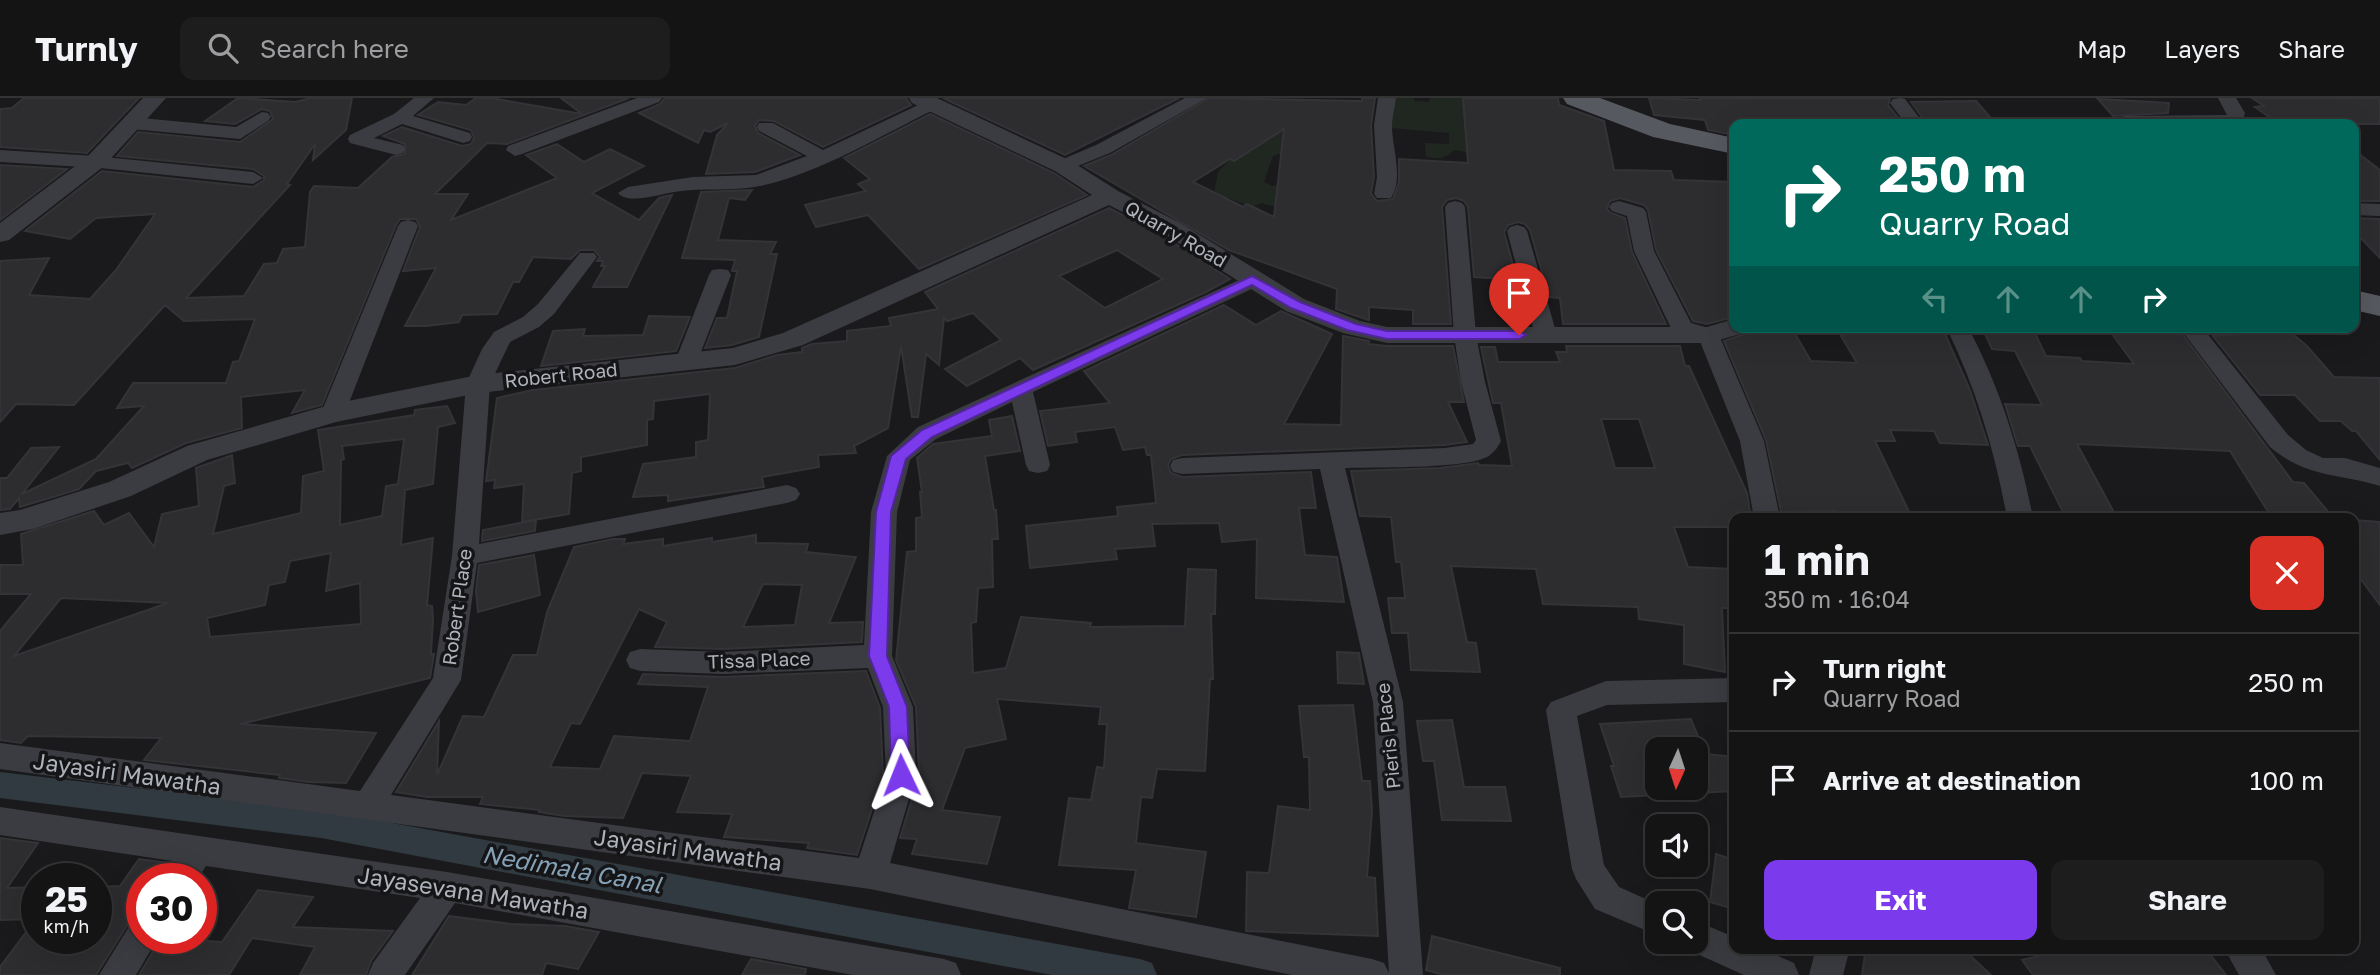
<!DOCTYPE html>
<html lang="en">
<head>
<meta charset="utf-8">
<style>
  body { margin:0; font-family:"Golos Text",sans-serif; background:#1d1d1e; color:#f1f3f6; height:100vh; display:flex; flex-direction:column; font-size:26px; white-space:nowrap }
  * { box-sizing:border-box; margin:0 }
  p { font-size:23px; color:#9d9ea0 }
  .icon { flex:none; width:38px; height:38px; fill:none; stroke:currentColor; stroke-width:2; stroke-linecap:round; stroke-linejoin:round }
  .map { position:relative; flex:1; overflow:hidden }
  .panel { position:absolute; left:1729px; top:415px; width:630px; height:441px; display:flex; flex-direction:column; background:#141415; border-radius:14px; box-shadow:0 7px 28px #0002,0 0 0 2px #333334 }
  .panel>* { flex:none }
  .guide { position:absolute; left:1729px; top:21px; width:630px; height:214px; border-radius:14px; box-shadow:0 7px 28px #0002,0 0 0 2px #333334; background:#00695c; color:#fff; overflow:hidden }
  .needle { width:46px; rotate:183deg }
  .tools { position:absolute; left:1645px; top:639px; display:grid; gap:14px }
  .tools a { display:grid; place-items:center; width:63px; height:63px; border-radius:14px; background:#141415; box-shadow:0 7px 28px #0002,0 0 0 2px #333334; font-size:35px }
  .speed { position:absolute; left:21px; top:765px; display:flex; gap:14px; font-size:35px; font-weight:700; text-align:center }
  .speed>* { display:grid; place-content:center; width:91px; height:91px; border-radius:50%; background:#141415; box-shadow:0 7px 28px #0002,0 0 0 2px #333334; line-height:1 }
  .speed small { font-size:18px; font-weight:400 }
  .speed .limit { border:10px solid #d22; background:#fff; color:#111 }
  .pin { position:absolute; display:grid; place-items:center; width:60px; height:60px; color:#fff; margin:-72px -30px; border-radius:50% 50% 50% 0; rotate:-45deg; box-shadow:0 0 7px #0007 }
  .pin .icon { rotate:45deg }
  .me { position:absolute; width:77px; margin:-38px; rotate:358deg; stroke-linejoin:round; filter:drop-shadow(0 0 5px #0008) }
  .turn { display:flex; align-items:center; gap:24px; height:147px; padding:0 35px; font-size:32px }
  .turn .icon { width:91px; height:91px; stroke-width:2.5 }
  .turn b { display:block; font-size:49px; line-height:60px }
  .lanes { display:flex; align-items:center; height:66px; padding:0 35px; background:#0003; justify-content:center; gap:35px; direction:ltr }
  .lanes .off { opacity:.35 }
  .round { display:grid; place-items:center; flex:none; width:74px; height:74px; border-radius:14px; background:#1d1d1e }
  .summary { display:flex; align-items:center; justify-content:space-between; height:119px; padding:0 35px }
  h1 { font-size:42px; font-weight:700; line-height:52px }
  .button { display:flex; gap:14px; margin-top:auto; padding:14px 35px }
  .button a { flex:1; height:80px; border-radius:14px; background:#7c3aed; color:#fff; font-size:28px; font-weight:700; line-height:80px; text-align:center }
  .button a+a { background:#1d1d1e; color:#f1f3f6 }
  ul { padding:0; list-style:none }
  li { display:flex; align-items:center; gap:21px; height:98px; padding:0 35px; border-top:2px solid #333334 }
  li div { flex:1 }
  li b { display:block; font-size:26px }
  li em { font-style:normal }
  header { display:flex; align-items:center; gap:42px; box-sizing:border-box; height:98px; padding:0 35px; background:#141415; border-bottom:2px solid #333334 }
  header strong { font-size:33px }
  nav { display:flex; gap:38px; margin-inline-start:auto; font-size:24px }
  .search { width:490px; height:63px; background:#1d1d1e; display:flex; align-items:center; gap:18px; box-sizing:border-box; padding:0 24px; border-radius:14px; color:#9d9ea0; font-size:26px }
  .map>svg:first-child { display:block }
  .green { fill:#202720 }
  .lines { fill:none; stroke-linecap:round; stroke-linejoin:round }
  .canal { fill:#303a40; fill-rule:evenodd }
  .building { fill:#2d2d30; stroke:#343438; stroke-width:2; fill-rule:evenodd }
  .minor { fill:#3b3c41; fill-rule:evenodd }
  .tertiary { fill:#3b3c41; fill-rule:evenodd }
  .primary { fill:#575960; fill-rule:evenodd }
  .route { fill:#7c3aed; stroke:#51269a; stroke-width:2 }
  .labels { text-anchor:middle; stroke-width:7; stroke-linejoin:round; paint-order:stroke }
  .street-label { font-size:19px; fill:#adb2bb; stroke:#151517 }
  .near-street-label { font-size:23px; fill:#adb2bb; stroke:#151517 }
  .near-water-label { font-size:24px; font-style:italic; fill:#85a1b5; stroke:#151517 }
</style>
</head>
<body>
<header>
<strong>Turnly</strong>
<div class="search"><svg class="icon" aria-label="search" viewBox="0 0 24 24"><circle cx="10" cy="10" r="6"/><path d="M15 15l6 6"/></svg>Search here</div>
<nav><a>Map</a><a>Layers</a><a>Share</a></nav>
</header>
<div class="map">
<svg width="2380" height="877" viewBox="0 0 2380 877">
  <rect width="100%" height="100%" fill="#1a1a1c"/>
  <path class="green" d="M1252,0L1268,2L1279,8L1283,37L1297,41L1287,54L1273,58L1264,84L1272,88L1304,87L1276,109L1261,105L1252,109L1214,95L1218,74L1248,43L1222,31Z
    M1387,0H1414V3L1429,4L1430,0H1463L1465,11L1496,60L1454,52C1445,61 1438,62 1426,58L1425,45L1449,46V35L1391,30Z"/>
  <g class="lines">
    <path class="canal" d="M0,674L321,712L1140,861L1152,865L1157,877H1052L321,740L0,700Z"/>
  </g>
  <path class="building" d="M24,0H139L87,55L0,49V11L12,10Z
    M238,0L295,4L311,0H352L346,32L313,62L315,46L287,86L290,87L186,200L244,198L264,166L277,165L283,151L305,149L310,94L314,88L358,90L392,59L405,56V46L383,38L402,29L462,48L471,46L474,40L471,32L418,17L438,4L466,7L476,0H491L582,16L561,0H629L507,46L487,45L435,96H468L451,122L557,80L526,57L557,46L584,64L610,51L644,68L592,95L639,122L659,100L672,97L627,189H593L605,168H601L603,163H597L600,159L594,152H580L571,161L533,159L519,184H513L497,216L462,217L459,224L426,228H405L436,170L403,173L420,129L416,121H400L396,127L322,307L292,315L305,292L241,299L242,330L186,345L132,370L128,365L96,373L79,391L20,409L19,400L10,411L0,412V380H7L31,350L59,349L22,396L96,361L144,308L117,310L133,285H226L233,264L239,263L255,221L184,223L165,207L74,307L16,306L0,324V163L49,160L29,197L90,201L116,172L155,116L96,120L70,141L25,133L102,73L253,89L264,82V78L253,71L117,58L138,34L240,44L273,21L270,13L262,11L235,26L205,23Z
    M665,0H906L911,7L823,49L774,23L759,22L755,28L758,35L800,57L755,74L706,76L717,37L728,25L710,34L704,32L698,45L639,15L660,6Z
    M943,0H1179L1065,57Z
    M1209,0L1362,3V0H1375L1371,27L1374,79L1371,96L1377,103L1393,101L1399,84V61L1468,65L1463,0H1558L1559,7L1604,23L1614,72L1671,73L1674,82L1734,84V219L1707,226L1693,223L1656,152L1648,112L1644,107L1620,100L1610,103L1607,111L1611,115L1625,120L1632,154L1666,226H1563L1560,200L1549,199L1530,132L1525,126L1518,124L1508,127L1504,134L1517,182L1474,179L1468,109L1464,103L1456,100L1447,102L1442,109L1451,226H1413V212L1369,209V222L1336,211L1337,191L1229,152L1084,68L1111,57ZM1284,31L1274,119L1247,106L1243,109L1193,84L1230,61L1234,63Z
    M1649,0L1701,2L1700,0H1890L1888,7L1903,26H1734V37L1708,32L1705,22L1654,17Z
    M2252,0H2380V26H2279L2255,9L2264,8Z
    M2098,1L2169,5L2168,15L2113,18Z
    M1976,3L1996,26H1927L1911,4Z
    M930,16L1054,75L1087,97L919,171L868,117L816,129L805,107L866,93L858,86L870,81L844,60Z
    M2354,52L2380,72V103H2354Z
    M0,67L67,71L0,122Z
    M752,92L745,102L729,100L718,142L776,144L770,156H777L759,239L732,247L705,250L717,220H727L737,173H732L735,162L682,160L701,94Z
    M1109,110L1163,138L1230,181L1206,194L1033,272L1020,260L967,288L945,271L1001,242L973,215L947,223L944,220L939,267L926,256L918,319H912L901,248L888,330L854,348L856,355L818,357L819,369L762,379L764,389L668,403V397L633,399L643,366L696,359V344L708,342L710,296L654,303L653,321L647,322V347L581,359V373L572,375L569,416L522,424L524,386L494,390L495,382L486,383L497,300L533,292L735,270L777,257L802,254V250L812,246L847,243V233L891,228L889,220L938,211L925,194ZM1117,152L1163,181L1105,210L1059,178Z
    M2354,120L2380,121V160L2354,133Z
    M1224,207L1256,227L1281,213L1332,236L1284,326L1341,327L1343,238L1369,243L1368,246L1387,248H1453L1464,304H1448L1467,344L1445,347L1182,357L1171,361L1168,367L1171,375L1182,379L1311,374L1316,410H1299L1305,457L1337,459L1344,504L1256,500L1257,441L1222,444L1219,425L1152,426L1155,448L1115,451L1117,461L1030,470L1026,428L1118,418L1117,409L1156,405L1151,357H1147L1145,349L1123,352L1115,329L1075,334L1077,344L1048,348L1040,313L1110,305L1084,273Z
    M649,218L690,219L676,253L541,268L553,233L585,231L583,238L643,237Z
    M1864,229H1942L1970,292L1988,347L1940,345L1934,333L1890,332L1895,343H1875L1912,420H1838L1835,413L1781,414L1766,342L1724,243L1747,235L1794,234L1811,263L1857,265L1841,238Z
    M1982,229H2032L2046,258L2080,260L2082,263L2134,266L2107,229H2177L2293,384L2304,385L2331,417L2272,420L2230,353L2077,346L2117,420H2066L2030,348H2018L2005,306L2042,307L2015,253L1992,251Z
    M2289,233L2307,248L2334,279L2380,280V362L2356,333H2352L2341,323H2320L2295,297H2260L2213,238Z
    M1566,248H1680L1685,268H1689L1747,395L1750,414L1744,415L1747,420H1734V429H1674L1688,469L1734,471V510H1722L1725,574L1684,566V527L1639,521L1638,509L1543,506L1536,471L1451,468L1467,544L1476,545L1480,574L1411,572L1408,535H1392L1388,500H1405L1401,464H1396L1391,419L1360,418L1351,373L1440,370L1478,365L1479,367L1512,368L1501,305H1493L1481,249H1495L1498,264H1560L1556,254H1567ZM1601,321H1639L1655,370H1615Z
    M447,308L455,325L438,329L433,386L405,392L401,447L433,440L427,507L432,508L433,521L431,556H434L430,580L240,626L376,635L346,685L309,684L279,680L280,677L144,662L161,640L28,638L21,645L0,642V533L31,496H0V467H23L21,436L94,413L104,427L129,415L154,449L162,416L199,408L196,370L232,357L235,385L224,388L213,436L301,415L303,378L324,373L318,332L414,317L415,312ZM404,341L398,386L386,388L382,418L340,427L341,362L344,361L342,348ZM331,455L326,493L360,485L361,526L210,539L207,520L265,507L269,487L285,484L290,463ZM61,500L168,505L14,558Z
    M1012,318L1020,353L985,358L994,412H996L998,441H992L993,489L978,490L976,524L971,525L973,575L1006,570L1021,519L1091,525L1090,529L1185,528L1188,471L1216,472L1215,516H1211L1213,581H1210L1205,673L1157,671L1152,700L1141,699L1136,745L1206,754L1196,819L1129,810L1136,772L1059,767L1069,700L1091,702L1097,669L1104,670L1107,626H1099L1101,609L997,601L1006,641L965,650L942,712L1000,719L987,766L912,756L917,741L900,740L919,677L916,609L896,562L907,454L916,453V420L922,419L920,394H922L917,360L933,346L992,338L989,322Z
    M536,422L535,433L482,443L483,432Z
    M2354,422L2380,424V507L2354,472Z
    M756,437V445L808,446L806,454L856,459L829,525L863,524L862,544L723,551L655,549L667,524L639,511L580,626L571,625L550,669L600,671L614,638L690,643L708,589L638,586L643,576L723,579L866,573L880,610L883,677L857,757L807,750L809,745L724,739L732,716L677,714L691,678L642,675L623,720L564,718L539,714L540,712L480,706L483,699H427L396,694L439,623L437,677L463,618L484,619L513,557H537L547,514L574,449L613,441H625L623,446L663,441V448L712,440V444ZM763,486L802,487L795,527L743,529Z
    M534,457L540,497L478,514L476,493L479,467Z
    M1337,554L1359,555L1364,586L1338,585Z
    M1353,607L1362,683H1370L1372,713L1367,779L1375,780L1378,838L1246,833L1247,774L1269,775L1278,708L1310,712L1309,659H1304L1299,608Z
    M1691,621L1703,651H1657V697L1621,699L1611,668H1614L1600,626Z
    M1452,622L1464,689H1505L1511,723L1442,722L1434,663H1423L1417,623Z
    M1696,655L1734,659V693L1696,695Z
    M0,740L38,745L7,790L37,789V840H96V789L120,788L139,761L169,765L161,780H142V820L128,826L96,877H0V869L36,821L0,822Z
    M1716,756L1734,762V811L1710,804Z
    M258,792L313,799L293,829L393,833L371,863L366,877H300L315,849L252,840L229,877H139L161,840L222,844Z
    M449,818L511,826L565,828L599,834L578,871L546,865L542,877H412Z
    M1432,838L1560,870V877H1444L1426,872Z
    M1866,850H1962L1991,877H1862Z
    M2075,850H2205L2226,877H2033L2022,862Z
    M751,861L806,871L805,877H742Z"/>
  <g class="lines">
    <path class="minor" d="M414,0H434L413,18L470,35L472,39L470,43L463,45L402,26L374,40L403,47L405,51L403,55L396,57L350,45L348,41L350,37L394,16Z
      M637,0H662L659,4L522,56L515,58L506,52L508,48Z
      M1185,0H1207L1110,55L1063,74L1053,68L1056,64L1096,47Z
      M1378,0H1396C1395,9 1392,19 1392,28C1392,50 1404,80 1391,100H1377L1374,96L1377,79L1374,27Z
      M1901,0L1905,1L1924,26H1906L1890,5L1893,1Z
      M2218,0H2236L2245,15L2242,24L2235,26H2103L2106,22L2125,18L2227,17Z
      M931,1L937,2L940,6L937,10C884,36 818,76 760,88C732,94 703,89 674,94C661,96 627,107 618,95L628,89L693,79L756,77L807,58L759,33L757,29L759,25H773L823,52Z
      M262,14L268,15L271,19L268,23L240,41L131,31L122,25L131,19L236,29Z
      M0,52L95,58L253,74L263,80L253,86L100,70L0,64Z
      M1455,103L1462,105L1465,109L1476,237L1485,284L1501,343C1498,349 1493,356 1487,359C1464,371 1375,369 1345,370L1403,604L1423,877H1292L870,791L0,671V645L360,693L433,580L452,458L466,286L482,251L494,234L523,219L538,206L580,155H594L597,159L594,163L554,216L539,229L510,244L490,286L479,446L787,387L796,390L800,396L796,402L787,405L477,465L461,582L391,697L859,760L886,677L883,609L868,570L723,576L640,573L630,570L626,562L630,554L640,551L723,554L864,547L871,414L887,358L918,329L1252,176L1260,177L1263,182L1260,187L1033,294L1050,367L1047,373L1038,375L1029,373L1026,367L1012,304L936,341L910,362L897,414L892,558L913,609L916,677L890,765L1372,861L1384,865L1389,875L1373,604L1320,371L1182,376L1173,374L1170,368L1173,362L1182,360L1445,350L1473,346L1476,342L1461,284L1454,237L1445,109L1448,105Z
      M1619,103L1643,110L1646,114L1654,153L1691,225L1716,232L1719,237L1764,343L1780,420H1754L1740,343L1699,241L1674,235L1671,230L1634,153L1627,118L1612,113L1609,109L1612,105Z
      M2354,105L2380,106V118L2354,117Z
      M408,122L415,124L418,128L345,315L341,321L333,323L325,321L321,315L398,128L401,124Z
      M1517,127L1524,129L1527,133L1557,237L1554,242H1538L1535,237L1507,133L1510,129Z
      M720,171L728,172L731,177L697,264L694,269L686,271L678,269L675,264L709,177L712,172Z
      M1946,229H1968C2000,290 2020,353 2033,420H2007C1995,353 1976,290 1946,229Z
      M2179,229H2202L2288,337L2306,352L2323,360H2345L2380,370V388C2336,375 2307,380 2270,349Z
      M1734,580V604L1607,607L1577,618L1604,767L1619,789L1657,806V837L1595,811L1576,781L1572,771L1546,612L1551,604L1606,583Z
      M0,709L447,774L944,861L956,865L961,877H853L455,805L405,877H368L373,865L420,800L206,768L198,780H164L173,763L0,737Z
      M142,822V840H158L136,877H99L130,827Z
      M1696,823L1734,839V850H1760L1794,865L1799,877H1744L1684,850L1681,844H1696Z
      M1816,850H1850L1843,877H1809Z
      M2224,850H2261L2276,877H2239Z"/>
    <path class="tertiary" d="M143,0H166L103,69L9,142L0,144V125L87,59Z
      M909,0H937L1071,63L1118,93L1182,126L1304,201L1360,223L1387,229H1707L1734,221V229H1748L1744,235L1708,245H1387L1343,235L1286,213L1164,136L1109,107L803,247L735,267L478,295L336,324L207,362L131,398L33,431L0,437V415L20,412L109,384L187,348L333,306L478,277L733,250L783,235L1092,97L1055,73L912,5Z"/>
    <path class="primary" d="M1563,0H1600L1670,26L1734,40V56L1653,39L1567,6Z
      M2354,192L2380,198V218L2354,212Z"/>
  </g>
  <path class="route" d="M1252,178L1300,204L1356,226L1387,233H1519L1526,237L1519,241H1387L1347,232L1291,210L1252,187L932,339L906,361L891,414L887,558L907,609L910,677L907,683L901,685L894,683L891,677L889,609L869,558L876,414L891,358L922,332Z"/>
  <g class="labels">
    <g class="street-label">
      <text transform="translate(1176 136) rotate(30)" y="7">Quarry Road</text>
      <text transform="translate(561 277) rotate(-6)" y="7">Robert Road</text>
      <text transform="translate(457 509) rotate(-82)" y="7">Robert Place</text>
      <text transform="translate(759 562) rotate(-2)" y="7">Tissa Place</text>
      <text transform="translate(1388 638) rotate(-96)" y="7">Pieris Place</text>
    </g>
    <g class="near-street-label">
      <text transform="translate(127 676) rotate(8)" y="8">Jayasiri Mawatha</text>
      <text transform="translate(688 752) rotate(8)" y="8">Jayasiri Mawatha</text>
      <text transform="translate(473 795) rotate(9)" y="8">Jayasevana Mawatha</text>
    </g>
    <g class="near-water-label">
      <text transform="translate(572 772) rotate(10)" y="8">Nedimala Canal</text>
    </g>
  </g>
</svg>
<div class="tools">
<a><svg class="needle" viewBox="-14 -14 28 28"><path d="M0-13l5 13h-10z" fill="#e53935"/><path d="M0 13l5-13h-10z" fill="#9d9ea0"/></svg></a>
<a><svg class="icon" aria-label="sound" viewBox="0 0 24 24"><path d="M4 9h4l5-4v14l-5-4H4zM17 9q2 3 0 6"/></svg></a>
<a><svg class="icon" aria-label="search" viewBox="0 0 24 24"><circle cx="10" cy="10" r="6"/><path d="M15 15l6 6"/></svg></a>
</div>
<div class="speed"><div>25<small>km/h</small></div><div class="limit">30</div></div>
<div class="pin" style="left:1519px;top:237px;background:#d93025"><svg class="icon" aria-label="arrive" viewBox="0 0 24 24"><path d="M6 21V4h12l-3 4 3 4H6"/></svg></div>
<svg class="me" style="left:901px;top:677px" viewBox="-20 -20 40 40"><path d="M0-17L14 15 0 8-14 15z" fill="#7c3aed" stroke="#fff" stroke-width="4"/></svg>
<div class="guide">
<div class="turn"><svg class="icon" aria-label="right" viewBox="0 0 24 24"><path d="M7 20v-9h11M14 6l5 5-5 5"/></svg><div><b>250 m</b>Quarry Road</div></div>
<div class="lanes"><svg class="icon off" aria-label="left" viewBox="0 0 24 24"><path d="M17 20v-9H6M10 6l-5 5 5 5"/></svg><svg class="icon off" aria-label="ahead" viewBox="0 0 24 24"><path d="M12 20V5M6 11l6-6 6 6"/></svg><svg class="icon off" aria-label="ahead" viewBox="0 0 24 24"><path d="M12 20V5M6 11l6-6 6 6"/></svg><svg class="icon" aria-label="right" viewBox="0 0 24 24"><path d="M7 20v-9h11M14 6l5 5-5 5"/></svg></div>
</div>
<section class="panel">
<div class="summary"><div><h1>1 min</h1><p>350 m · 16:04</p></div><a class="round" style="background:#d93025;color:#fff"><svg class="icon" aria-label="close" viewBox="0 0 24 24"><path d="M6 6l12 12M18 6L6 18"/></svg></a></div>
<ul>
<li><svg class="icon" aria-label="right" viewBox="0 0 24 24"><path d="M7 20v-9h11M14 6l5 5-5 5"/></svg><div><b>Turn right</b><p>Quarry Road</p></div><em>250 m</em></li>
<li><svg class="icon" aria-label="arrive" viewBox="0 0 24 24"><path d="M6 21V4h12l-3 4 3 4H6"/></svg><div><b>Arrive at destination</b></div><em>100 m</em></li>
</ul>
<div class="button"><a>Exit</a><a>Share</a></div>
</section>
</div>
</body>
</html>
